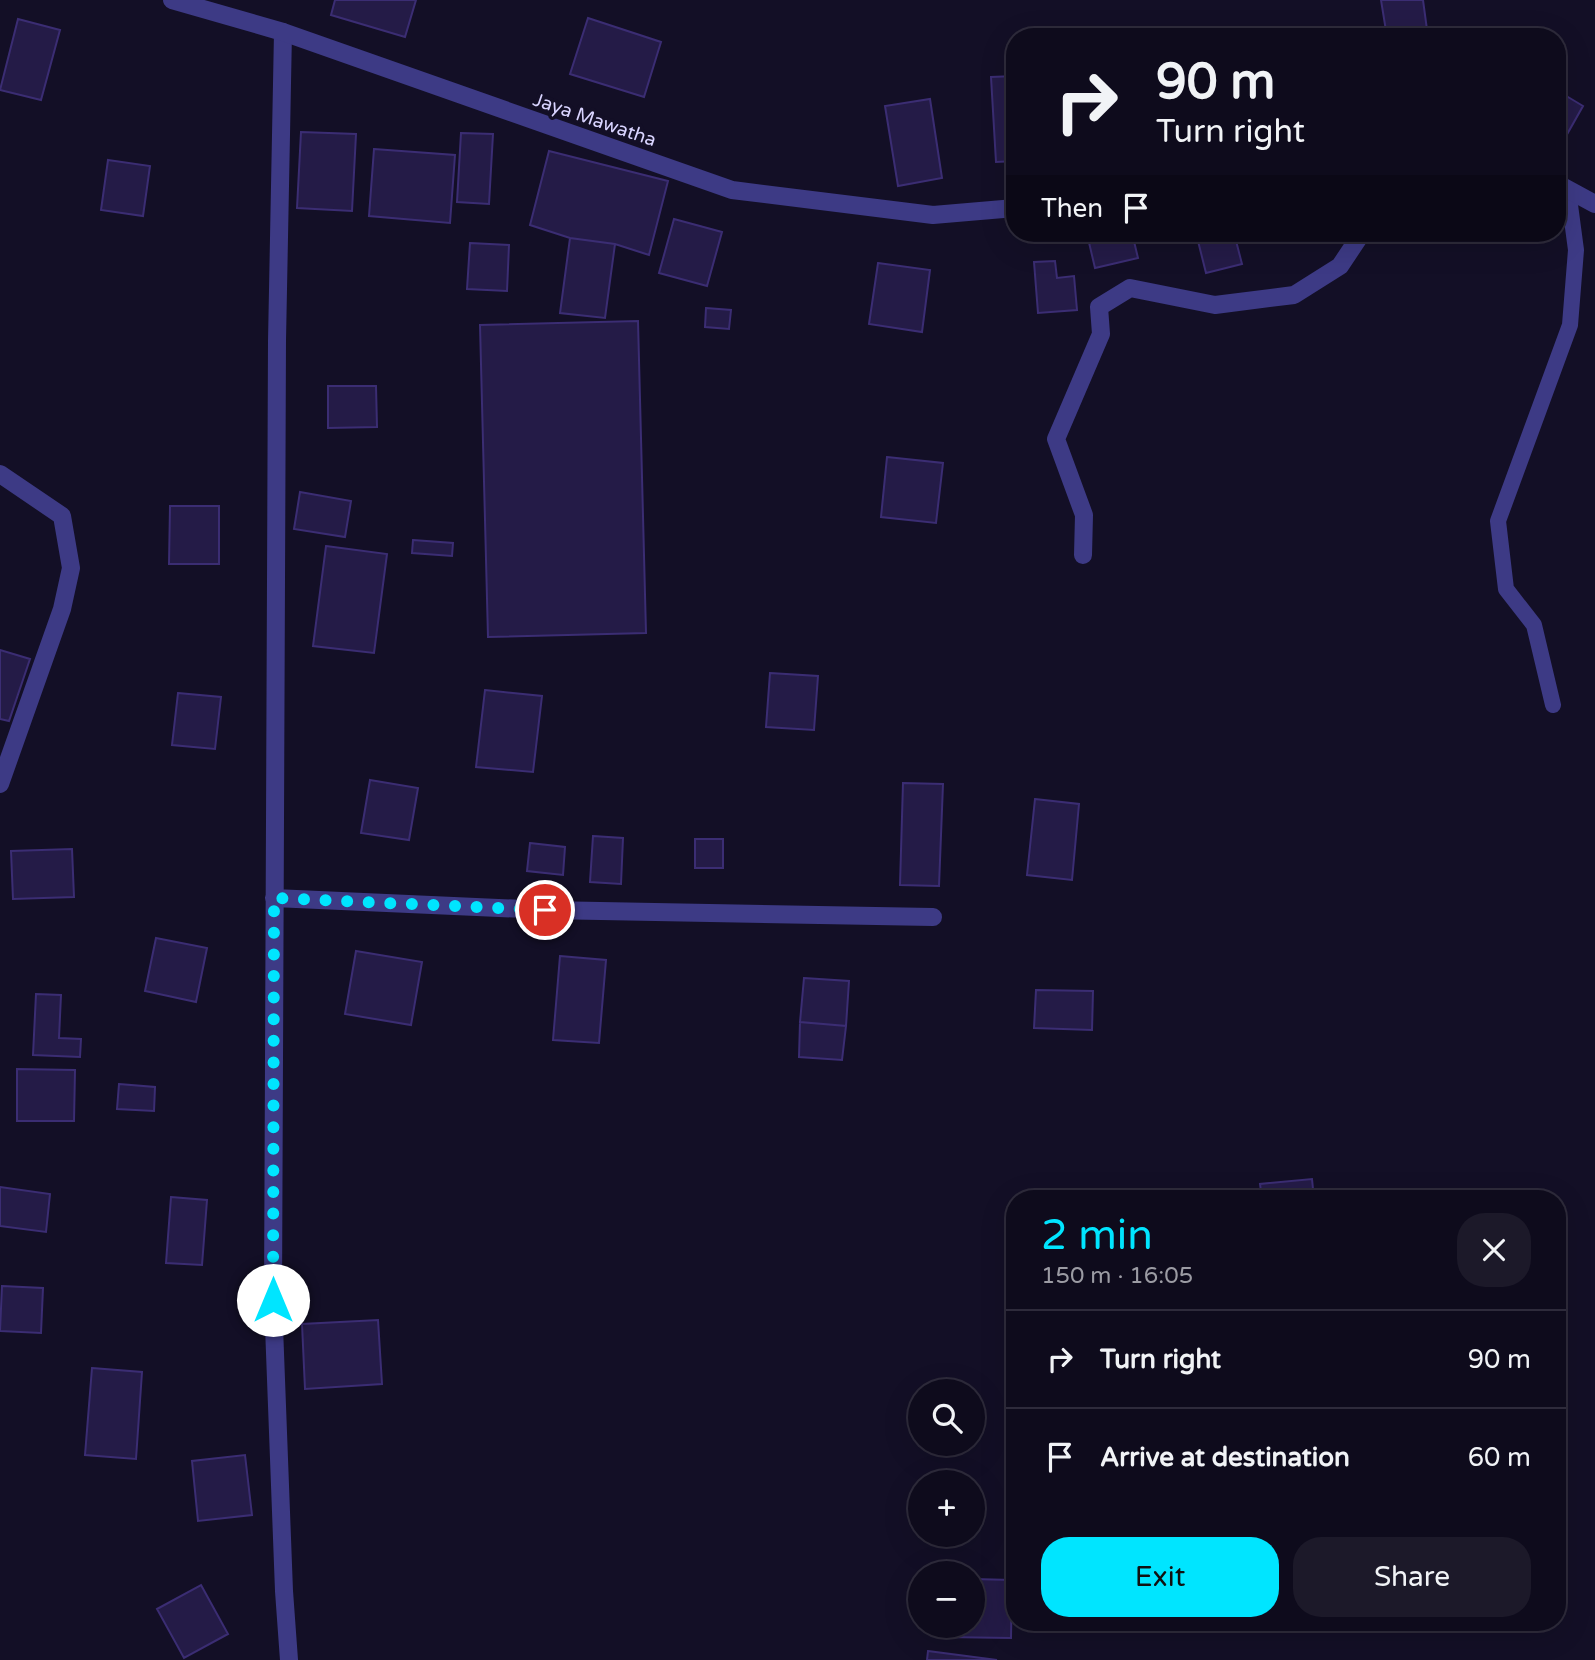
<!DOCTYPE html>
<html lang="en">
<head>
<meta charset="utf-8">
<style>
  body { margin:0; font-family:"Varela Round",sans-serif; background:#1c1929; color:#f1f3f6; height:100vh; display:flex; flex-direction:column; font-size:26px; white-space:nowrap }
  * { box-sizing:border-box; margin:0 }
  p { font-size:23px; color:#9b9ba3 }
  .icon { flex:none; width:38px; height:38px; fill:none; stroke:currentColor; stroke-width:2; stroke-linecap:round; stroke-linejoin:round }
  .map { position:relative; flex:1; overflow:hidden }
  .panel { position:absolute; left:1006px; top:1190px; width:560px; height:441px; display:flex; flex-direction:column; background:#0e0b1c; border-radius:28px; box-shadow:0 7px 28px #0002,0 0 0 2px #2e2b3b }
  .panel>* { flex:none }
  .banner { position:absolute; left:1006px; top:28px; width:560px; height:214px; border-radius:28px; box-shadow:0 7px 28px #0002,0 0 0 2px #2e2b3b; background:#0e0b1c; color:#f1f3f6; overflow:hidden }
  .controls { position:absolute; left:908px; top:1379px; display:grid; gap:14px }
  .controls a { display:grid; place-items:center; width:77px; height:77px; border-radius:50%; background:#0e0b1c; box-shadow:0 7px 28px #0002,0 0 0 2px #2e2b3b; font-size:35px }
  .pin { position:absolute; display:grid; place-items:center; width:60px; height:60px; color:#fff; margin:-30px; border:4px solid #fff; border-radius:50%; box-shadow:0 2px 7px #0007 }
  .me { position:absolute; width:77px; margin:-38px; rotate:0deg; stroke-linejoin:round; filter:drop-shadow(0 0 5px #0008) }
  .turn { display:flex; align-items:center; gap:24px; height:147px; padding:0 35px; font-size:32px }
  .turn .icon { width:91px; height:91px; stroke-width:2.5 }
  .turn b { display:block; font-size:49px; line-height:60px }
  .then { display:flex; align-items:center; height:66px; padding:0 35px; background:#0003; gap:14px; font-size:26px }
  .round { display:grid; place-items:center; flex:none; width:74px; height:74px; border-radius:28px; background:#1c1929 }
  .headline { display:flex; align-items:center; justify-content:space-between; height:119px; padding:0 35px }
  h1 { font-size:42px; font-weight:600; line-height:52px; color:#00e5ff }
  .action { display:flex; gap:14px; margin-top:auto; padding:14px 35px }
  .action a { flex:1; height:80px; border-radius:28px; background:#00e5ff; color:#111; font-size:28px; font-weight:600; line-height:80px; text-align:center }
  .action a+a { background:#1c1929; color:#f1f3f6 }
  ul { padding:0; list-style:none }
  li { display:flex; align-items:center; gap:21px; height:98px; padding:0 35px; border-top:2px solid #2e2b3b }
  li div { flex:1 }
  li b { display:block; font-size:26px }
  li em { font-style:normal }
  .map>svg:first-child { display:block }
  .building { fill:#241b47; stroke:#3b2d73; stroke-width:2 }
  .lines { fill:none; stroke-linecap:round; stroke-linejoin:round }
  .service { stroke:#3d3a85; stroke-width:16 }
  .minor { stroke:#3d3a85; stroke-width:18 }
  .tertiary { stroke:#3d3a85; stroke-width:18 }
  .route { stroke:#00e5ff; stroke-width:12; stroke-dasharray:0 21.6 }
  .labels { text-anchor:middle; stroke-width:7; stroke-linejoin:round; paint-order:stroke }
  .street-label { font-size:19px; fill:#d9d4ff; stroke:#130f26 }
</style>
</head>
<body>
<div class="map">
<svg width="1595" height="1660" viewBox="0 0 1595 1660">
  <rect width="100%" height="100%" fill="#130f26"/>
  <path class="building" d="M335,0H416L405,37L331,15Z
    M1381,0H1423L1428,37H1387Z
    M588,18L661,42L644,97L570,74Z
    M18,19L60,30L41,100L0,90Z
    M1015,76V161L996,162L991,77Z
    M1558,91L1583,106L1561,145L1558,143Z
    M930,99L942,178L898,186L885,106Z
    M301,132L356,134L352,211L297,208Z
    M461,133L493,134L489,204L457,202Z
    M374,149L455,155L450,223L369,216Z
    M549,151L668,181L649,255L615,244L570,238L530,225Z
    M108,160L150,166L143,216L101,210Z
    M674,219L722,232L707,286L659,273Z
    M1091,233H1132L1138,258L1095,268L1087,234Z
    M1196,233H1234L1242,264L1206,273Z
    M570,238L615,244L605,318L560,313Z
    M470,243L509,245L507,291L467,289Z
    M1055,261L1057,278L1074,276L1077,310L1038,313L1034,262Z
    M878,263L930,270L922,332L869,324Z
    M706,308L731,310L729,329L705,327Z
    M638,321L646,633L488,637L480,325Z
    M328,386H376L377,427L328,428Z
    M887,457L943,463L936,523L881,517Z
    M300,492L351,501L345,537L294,529Z
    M170,506H219V564H169Z
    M413,540L453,543L452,556L412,553Z
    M326,546L387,554L374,653L313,646Z
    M0,650L30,659L9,721L0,719Z
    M770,673L818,676L814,730L766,727Z
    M485,690L542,696L533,772L476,767Z
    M178,693L221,697L215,749L172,745Z
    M370,780L418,788L409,840L361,833Z
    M903,783L943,784L939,886L900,885Z
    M1035,799L1079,804L1072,880L1027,875Z
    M593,836L623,838L621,884L590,882Z
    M695,839H723V868H695Z
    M530,843L565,847L563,875L527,871Z
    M72,849L74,897L13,899L11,851Z
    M156,938L207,948L196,1002L145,991Z
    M356,951L422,962L411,1025L345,1014Z
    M560,956L606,960L599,1043L553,1040Z
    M804,978L849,981L846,1026L800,1022Z
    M1036,990L1093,991L1092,1030L1034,1028Z
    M36,994L61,995L59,1038L81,1039L80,1057L33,1055Z
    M800,1022L846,1026L842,1060L799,1057Z
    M17,1069L75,1070L74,1121H17Z
    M119,1084L155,1087L154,1111L117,1109Z
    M1312,1179L1314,1199H1262L1260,1184Z
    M0,1187L50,1194L46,1232L0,1226Z
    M171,1197L207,1200L202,1265L166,1263Z
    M2,1286L43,1288L41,1333L0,1331Z
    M378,1320L382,1384L305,1389L302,1324Z
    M92,1368L142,1372L136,1459L85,1455Z
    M245,1455L252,1515L198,1521L192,1461Z
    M973,1579L1012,1580L1011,1638L944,1637L945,1626H973Z
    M201,1585L228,1634L184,1658L157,1609Z
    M928,1651L997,1660H927Z"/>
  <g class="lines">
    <path class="service" d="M1553,705L1534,625L1506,589L1498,521L1570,325L1576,250L1568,190"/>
    <path class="minor" d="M283,32L277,341L273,1300L284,1591L289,1660
      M0,474L62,516L71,568L62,609L0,784
      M1083,555L1084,515L1056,439L1101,334L1099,307L1130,288L1215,305L1294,295L1340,266L1362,233
      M274,898L546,910L933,917"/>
    <path class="tertiary" d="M172,0L283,32L732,190L933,215L1015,208
      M1558,184L1595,204"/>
  </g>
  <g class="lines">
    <path class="route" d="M273,1300L274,898L545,910"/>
  </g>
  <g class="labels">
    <g class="street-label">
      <text transform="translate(595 119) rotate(19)" y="7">Jaya Mawatha</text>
    </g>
  </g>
</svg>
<div class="controls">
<a><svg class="icon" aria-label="search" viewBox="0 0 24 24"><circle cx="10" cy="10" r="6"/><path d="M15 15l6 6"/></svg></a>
<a>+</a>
<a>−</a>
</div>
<div class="pin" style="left:545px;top:910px;background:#d93025"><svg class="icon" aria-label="arrive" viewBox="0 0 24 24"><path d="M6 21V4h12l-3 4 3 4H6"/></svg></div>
<svg class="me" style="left:273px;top:1300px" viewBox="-20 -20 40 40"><circle r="19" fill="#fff"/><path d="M0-13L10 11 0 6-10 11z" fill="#00e5ff"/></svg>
<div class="banner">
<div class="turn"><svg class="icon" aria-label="right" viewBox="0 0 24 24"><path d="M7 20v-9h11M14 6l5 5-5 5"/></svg><div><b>90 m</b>Turn right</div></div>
<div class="then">Then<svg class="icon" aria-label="arrive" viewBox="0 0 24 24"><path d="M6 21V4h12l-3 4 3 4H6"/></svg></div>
</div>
<section class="panel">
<div class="headline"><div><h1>2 min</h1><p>150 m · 16:05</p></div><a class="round"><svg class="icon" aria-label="close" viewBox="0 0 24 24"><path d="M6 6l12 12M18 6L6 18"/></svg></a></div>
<ul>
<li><svg class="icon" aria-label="right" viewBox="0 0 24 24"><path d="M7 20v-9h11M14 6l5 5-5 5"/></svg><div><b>Turn right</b></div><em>90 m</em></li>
<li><svg class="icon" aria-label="arrive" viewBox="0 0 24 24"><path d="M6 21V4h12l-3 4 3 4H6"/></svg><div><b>Arrive at destination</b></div><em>60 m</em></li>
</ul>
<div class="action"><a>Exit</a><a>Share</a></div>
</section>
</div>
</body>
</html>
